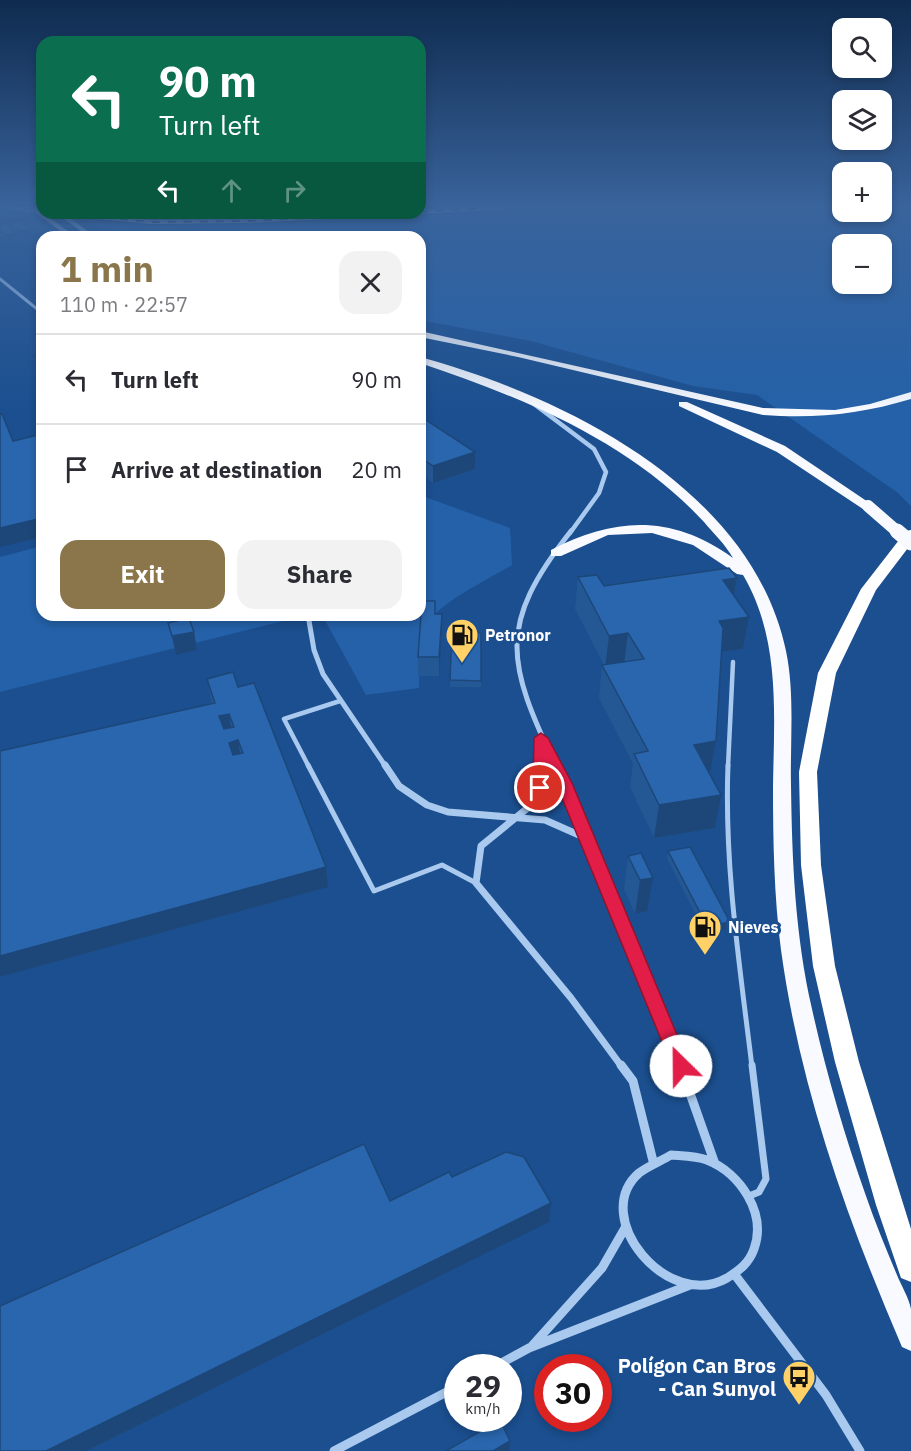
<!DOCTYPE html>
<html lang="en">
<head>
<meta charset="utf-8">
<style>
  body { margin:0; font-family:"IBM Plex Sans",sans-serif; background:#f2f2f3; color:#2b2b33; height:100vh; display:flex; flex-direction:column; font-size:22px; white-space:nowrap }
  * { box-sizing:border-box; margin:0 }
  p { font-size:20px; color:#7c7c81 }
  .icon { flex:none; width:33px; height:33px; fill:none; stroke:currentColor; stroke-width:2; stroke-linecap:round; stroke-linejoin:round }
  .map { position:relative; flex:1; overflow:hidden }
  .details { position:absolute; left:36px; top:231px; width:390px; height:390px; display:flex; flex-direction:column; background:#fff; border-radius:18px; box-shadow:0 3px 9px #0003 }
  .details>* { flex:none }
  .hud { position:absolute; left:36px; top:36px; width:390px; height:183px; border-radius:18px; box-shadow:0 3px 9px #0003; background:#0b6e4f; color:#fff; overflow:hidden }
  .tools { position:absolute; left:832px; top:18px; display:grid; gap:12px }
  .tools a { display:grid; place-items:center; width:60px; height:60px; border-radius:12px; background:#fff; box-shadow:0 3px 9px #0003; font-size:30px }
  .speed { position:absolute; left:444px; top:1354px; display:flex; gap:12px; font-size:30px; font-weight:700; text-align:center }
  .speed>* { display:grid; place-content:center; width:78px; height:78px; border-radius:50%; background:#fff; box-shadow:0 3px 9px #0003; line-height:1 }
  .speed small { font-size:15px; font-weight:400 }
  .speed .limit { border:9px solid #d22; background:#fff; color:#111 }
  .pin { position:absolute; display:grid; place-items:center; width:51px; height:51px; color:#fff; margin:-26px; border:3px solid #fff; border-radius:50%; box-shadow:0 2px 6px #0007 }
  .me { position:absolute; width:66px; margin:-33px; rotate:337deg; stroke-linejoin:round; filter:drop-shadow(0 0 4px #0008) }
  .turn { display:flex; align-items:center; gap:21px; height:126px; padding:0 24px; font-size:27px }
  .turn .icon { width:78px; height:78px; stroke-width:2.5 }
  .turn b { display:block; font-size:42px; line-height:51px }
  .lanes { display:flex; align-items:center; height:57px; padding:0 24px; background:#0003; justify-content:center; gap:30px; direction:ltr }
  .lanes .off { opacity:.35 }
  .round { display:grid; place-items:center; flex:none; width:63px; height:63px; border-radius:18px; background:#f2f2f3 }
  .overview { display:flex; align-items:center; justify-content:space-between; height:102px; padding:0 24px }
  h1 { font-size:36px; font-weight:700; line-height:45px; color:#8a764a }
  .cta { display:flex; gap:12px; margin-top:auto; padding:12px 24px }
  .cta a { flex:1; height:69px; border-radius:18px; background:#8a764a; color:#fff; font-size:24px; font-weight:700; line-height:69px; text-align:center }
  .cta a+a { background:#f2f2f3; color:#2b2b33 }
  ul { padding:0; list-style:none }
  li { display:flex; align-items:center; gap:18px; height:90px; padding:0 24px; border-top:2px solid #e1e1e2 }
  li div { flex:1 }
  li b { display:block; font-size:22px }
  li em { font-style:normal }
  .map>svg:first-child { display:block }
  .green { fill:#2461a8; fill-rule:evenodd }
  .lines { fill:none; stroke-linecap:round; stroke-linejoin:round }
  .service-far2 { stroke:#a9c9ee; stroke-width:4.5 }
  .service-far1 { stroke:#a9c9ee; stroke-width:5 }
  .service { stroke:#a9c9ee; stroke-width:7 }
  .minor-far4 { stroke:#a9c9ee; stroke-width:3 }
  .minor-far3 { stroke:#a9c9ee; stroke-width:4.5 }
  .minor-far2 { stroke:#a9c9ee; stroke-width:5 }
  .minor-far1 { stroke:#a9c9ee; stroke-width:7 }
  .minor { stroke:#a9c9ee; stroke-width:9 }
  .secondary { fill:#d6e6fa; fill-rule:evenodd }
  .trunk { fill:#f8faff; fill-rule:evenodd }
  .motorway { fill:#fff; fill-rule:evenodd }
  .rail-casing { stroke:#fff; stroke-width:4 }
  .rail { stroke:#1b4f8f; stroke-width:2; stroke-dasharray:8; stroke-linecap:butt }
  .trunk-bridge-far1 { stroke:#f8faff; stroke-width:12 }
  .trunk-bridge { stroke:#f8faff; stroke-width:15 }
  .wall { fill:#245895 }
  .shaded-wall { fill:#1d4779 }
  .building { fill:#2a66ad; stroke:#1d4779; stroke-width:1.5; fill-rule:evenodd }
  .route { fill:#e11d48; stroke:#92132f; stroke-width:1.5 }
  .labels { text-anchor:middle; stroke-width:6; stroke-linejoin:round; paint-order:stroke }
  .poi-label { font-size:16px; font-weight:bold; fill:#fff; stroke:#1b4f8f; text-anchor:start }
  .near-poi-label { font-size:20px; font-weight:bold; fill:#fff; stroke:#1b4f8f; text-anchor:end }
</style>
</head>
<body>
<div class="map">
<svg width="911" height="1451" viewBox="0 0 911 1451">
  <rect width="100%" height="100%" fill="#1b4f8f"/>
  <path class="green" d="M575,207H843V212H882V207H911V506L898,493L757,395L693,386L531,341L420,320V237H117L75,213H144L261,219L161,220L89,214L86,219L151,226L242,224ZM843,244H882V284H843Z
    M420,495L510,528L512,565C492,577 437,604 428,623C418,643 420,667 419,688L366,695L322,615H420Z
    M42,546V615H307L0,692V557Z"/>
  <g class="lines">
    <path class="service-far2" d="M309,767L284,719L340,701
      M728,767L733,662"/>
    <path class="service-far1" d="M308,765L374,891L442,865L476,883
      M728,765C724,866 740,967 752,1067"/>
    <path class="service" d="M749,1196L759,1192L766,1179L752,1065"/>
    <path class="minor-far4" d="M0,279L42,313"/>
    <path class="minor-far3" d="M530,401L594,449L606,472L599,493L570,533"/>
    <path class="minor-far2" d="M308,615L314,650L323,674L386,767
      M540,767L541,738
      M556,767C507,662 496,626 571,531"/>
    <path class="minor-far1" d="M385,765L399,786L427,805L448,812L545,820L588,839
      M540,765V787L535,802L481,846L476,883L571,998L622,1067
      M556,765L625,925L680,1067"/>
    <path class="minor" d="M621,1065L633,1081L653,1161
      M680,1065L715,1164
      M671,1155C683,1156 696,1156 707,1160C740,1173 767,1213 754,1249C749,1263 740,1270 727,1278C668,1312 589,1217 639,1173C648,1166 661,1161 671,1155Z
      M735,1275L826,1395L860,1451
      M532,1346L602,1268L625,1228
      M492,1368L529,1348L690,1285
      M334,1451L458,1386"/>
    <path class="secondary" d="M27,207H35L76,237H69Z
      M56,213H63L96,237H89Z"/>
    <path class="trunk" d="M420,331L763,408L835,410L870,404L911,392V399C861,414 816,419 763,415L518,357L420,337Z
      M420,357C566,397 752,489 786,651C795,694 790,741 791,785C792,860 795,935 812,1009C826,1072 844,1134 866,1196C875,1222 886,1249 897,1275C901,1285 909,1298 911,1309C911,1322 911,1338 911,1351L902,1347C847,1219 800,1088 781,950C774,896 773,841 773,787C774,715 781,639 743,575L737,574L693,545L652,533L608,535L561,556H551V550C615,517 672,514 733,558C725,544 714,534 704,522C629,441 522,397 420,363Z
      M679,402H687L785,446L874,506L868,510L863,509L777,452L679,406Z"/>
    <path class="motorway" d="M911,530V544L876,590L836,673L817,772L821,865L835,966L859,1062L911,1229V1282L901,1278L876,1205L835,1062L813,966L801,865L799,772L818,673L861,589L906,531Z"/>
    <g class="rail-casing">
      <path id="rail" d="M8,207L42,211
        M420,212L507,207
        M56,213L151,222L250,221L406,213"/>
    </g>
    <use href="#rail" class="rail"/>
    <path class="trunk-bridge-far1" d="M868,506L899,533"/>
    <path class="trunk-bridge" d="M897,531L911,543"/>
  </g>
  <path class="wall" d="M2,213L26,214L28,222H21L31,229L32,234L21,236L11,228L10,223H12H8L7,218L3,217Z
    M0,216L3,225L16,237L7,239L2,236H0Z
    M42,354V371L37,367L34,356Z
    M420,416L475,452V469L433,483L420,474Z
    M578,577L604,586L737,578L734,595L749,617L743,649L722,652L716,741L710,774L715,828L654,838L630,787L633,764L599,698L602,665H604L575,609Z
    M168,623L194,632L197,650L176,655Z
    M452,632L481,633V687H450Z
    M442,633L439,676H418V657Z
    M207,679L238,687L326,867L328,887L0,977V751L212,704Z
    M668,851L730,922L728,929L705,933L667,858Z
    M641,853L647,911L635,914L624,889L628,856Z"/>
  <path class="shaded-wall" d="M26,214L28,222L8,223L7,218Z
    M0,216L3,225H0Z
    M31,229L32,234L21,236L20,231Z
    M15,233L16,237L7,239L6,235Z
    M475,452V469L433,483V466Z
    M42,518V537L0,547V528Z
    M737,578L731,609L723,580Z
    M442,614V633L439,676V657Z
    M749,617L743,649L713,653L719,621Z
    M194,632L197,650L176,655L172,636Z
    M628,633L624,665L605,668L609,636Z
    M229,714L232,733L223,735L219,716Z
    M238,740L241,759L232,762L229,743Z
    M716,741L710,774L694,745Z
    M721,795L715,828L654,838L659,805Z
    M326,867L328,887L0,977V956Z
    M653,878L647,911L635,914L640,880Z
    M730,922L728,929L705,933L707,926Z
    M551,1203L549,1222L86,1451H46Z
    M510,1441V1451H493Z"/>
  <path class="building" d="M3,211L26,214L24,215L27,217L7,218L11,215L2,213Z
    M20,221L31,229L20,231L10,223Z
    M5,224L15,233L6,235L1,231H0V225Z
    M42,354V362L34,356Z
    M0,414H2L13,441L42,434V518L0,528Z
    M420,416L475,452L433,466L420,457Z
    M729,568L737,578L723,580L749,617L719,621L723,628L716,741L694,745L721,795L659,805L634,754L648,751L602,665L644,659L628,633L609,636L578,577L597,575L604,586Z
    M422,601H435V614H442L439,657H418Z
    M189,618L194,632L172,636L168,623Z
    M452,632L481,633V681L450,680Z
    M233,672L238,687L254,683L326,867L0,956V751L215,703L207,679ZM229,714L234,727L224,729L219,716ZM238,740L243,753L233,755L229,743Z
    M690,847L730,922L707,926L668,851Z
    M641,853L653,878L640,880L628,856Z
    M364,1144L390,1201L449,1172L452,1177L506,1152L524,1157L551,1203L46,1451H0V1306Z
    M500,1420L510,1441L493,1451H446Z"/>
  <linearGradient id="sky" x2="0" y2="1"><stop stop-color="#0f2b4f"/><stop offset="0.5" stop-color="#39639b"/><stop offset="1" stop-color="#39639b" stop-opacity="0"/></linearGradient>
  <rect width="911" height="411" fill="url(#sky)"/>
  <path class="route" d="M541,733L548,738L572,783L690,1066L688,1072L681,1074L675,1072L672,1066L548,764L545,791L540,793L533,788L534,738Z"/>
  <defs>
    <g id="fuel-pin" transform="scale(1.725)"><path d="M0 17L-7.5 6A9.5 9.5 0 1 1 7.5 6Z" fill="#ffd166" stroke="#1b4f8f"/><path d="M-5.5-6h7V0h2V4h1.3V-2.5L3-4.5l.8-.8L6-3V5H2.5V1h-1V6h-7ZM-4.2-4.7v3.2H.2V-4.7Z" fill="#111"/></g>
    <g id="bus-pin" transform="scale(1.725)"><path d="M0 17L-7.5 6A9.5 9.5 0 1 1 7.5 6Z" fill="#ffd166" stroke="#1b4f8f"/><path d="M-5-6H5V4H4V6H2V4H-2V6H-4V4H-5ZM-3.5-4V0h7V-4ZM-3.5 1.2v1.5H-2V1.2ZM2 1.2v1.5H3.5V1.2Z" fill="#111"/></g>
  </defs>
  <g fill-rule="evenodd">
    <use href="#fuel-pin" x="462" y="635"/>
    <use href="#fuel-pin" x="705" y="927"/>
    <use href="#bus-pin" x="799" y="1377"/>
  </g>
  <g class="labels">
    <g class="poi-label">
      <text x="485" y="641">Petronor</text>
      <text x="728" y="933">Nieves</text>
    </g>
    <g class="near-poi-label">
      <text x="776" y="1373">Polígon Can Bros<tspan x="776" dy="23">- Can Sunyol</tspan></text>
    </g>
  </g>
</svg>
<div class="tools">
<a><svg class="icon" aria-label="search" viewBox="0 0 24 24"><circle cx="10" cy="10" r="6"/><path d="M15 15l6 6"/></svg></a>
<a><svg class="icon" aria-label="layers" viewBox="0 0 24 24"><path d="M12 4l9 5-9 5-9-5zM3 14l9 5 9-5"/></svg></a>
<a>+</a>
<a>−</a>
</div>
<div class="speed"><div>29<small>km/h</small></div><div class="limit">30</div></div>
<div class="pin" style="left:540px;top:788px;background:#d93025"><svg class="icon" aria-label="arrive" viewBox="0 0 24 24"><path d="M6 21V4h12l-3 4 3 4H6"/></svg></div>
<svg class="me" style="left:681px;top:1066px" viewBox="-20 -20 40 40"><circle r="19" fill="#fff"/><path d="M0-13L10 11 0 6-10 11z" fill="#e11d48"/></svg>
<div class="hud">
<div class="turn"><svg class="icon" aria-label="left" viewBox="0 0 24 24"><path d="M17 20v-9H6M10 6l-5 5 5 5"/></svg><div><b>90 m</b>Turn left</div></div>
<div class="lanes"><svg class="icon" aria-label="left" viewBox="0 0 24 24"><path d="M17 20v-9H6M10 6l-5 5 5 5"/></svg><svg class="icon off" aria-label="ahead" viewBox="0 0 24 24"><path d="M12 20V5M6 11l6-6 6 6"/></svg><svg class="icon off" aria-label="right" viewBox="0 0 24 24"><path d="M7 20v-9h11M14 6l5 5-5 5"/></svg></div>
</div>
<section class="details">
<div class="overview"><div><h1>1 min</h1><p>110 m · 22:57</p></div><a class="round"><svg class="icon" aria-label="close" viewBox="0 0 24 24"><path d="M6 6l12 12M18 6L6 18"/></svg></a></div>
<ul>
<li><svg class="icon" aria-label="left" viewBox="0 0 24 24"><path d="M17 20v-9H6M10 6l-5 5 5 5"/></svg><div><b>Turn left</b></div><em>90 m</em></li>
<li><svg class="icon" aria-label="arrive" viewBox="0 0 24 24"><path d="M6 21V4h12l-3 4 3 4H6"/></svg><div><b>Arrive at destination</b></div><em>20 m</em></li>
</ul>
<div class="cta"><a>Exit</a><a>Share</a></div>
</section>
</div>
</body>
</html>
